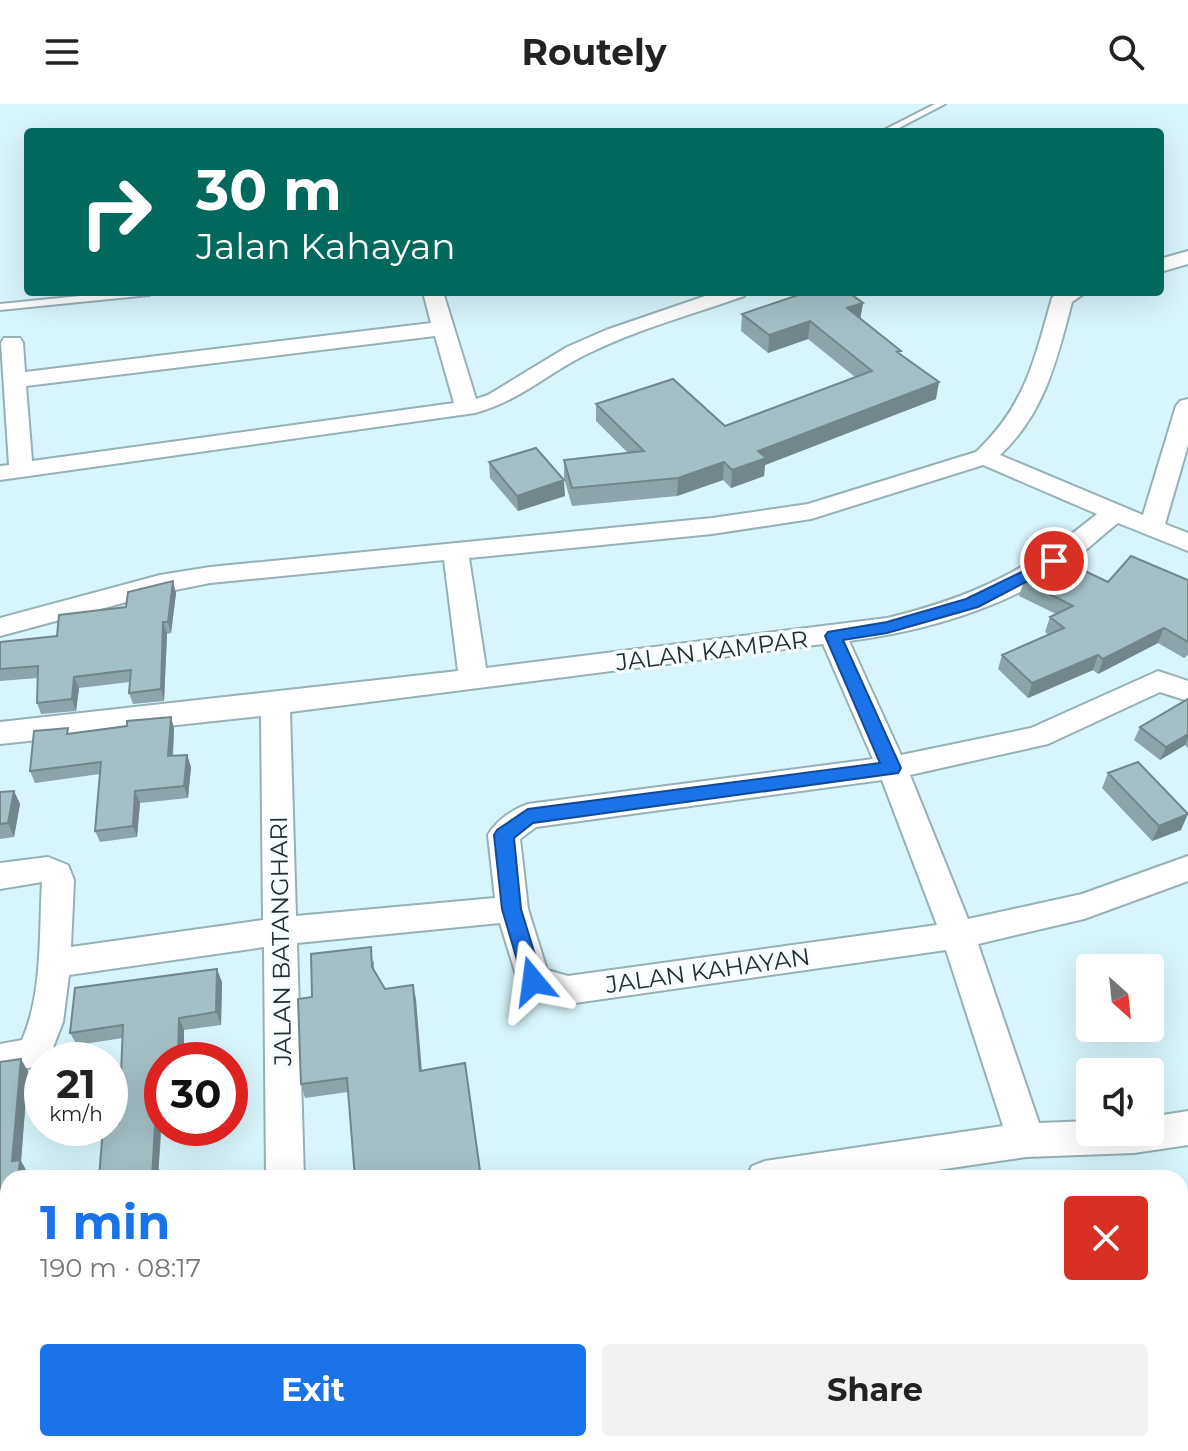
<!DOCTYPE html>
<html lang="en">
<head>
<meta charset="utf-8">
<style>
  body { margin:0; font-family:Montserrat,sans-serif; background:#f2f2f2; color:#222; height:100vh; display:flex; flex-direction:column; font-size:30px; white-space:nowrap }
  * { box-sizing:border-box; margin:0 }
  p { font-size:26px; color:#767676 }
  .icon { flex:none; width:44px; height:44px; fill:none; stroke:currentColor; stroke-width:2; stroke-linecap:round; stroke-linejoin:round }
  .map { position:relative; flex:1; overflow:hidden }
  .details { position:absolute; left:0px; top:1066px; width:1188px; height:282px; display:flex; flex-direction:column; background:#fff; border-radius:24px 24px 0 0; box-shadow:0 8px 32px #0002 }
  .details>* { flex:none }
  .top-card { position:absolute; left:24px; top:24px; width:1140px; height:168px; border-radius:8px; box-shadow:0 8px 32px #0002; background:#00695c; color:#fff; overflow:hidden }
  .needle { width:52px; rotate:153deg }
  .tools { position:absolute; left:1076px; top:850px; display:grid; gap:16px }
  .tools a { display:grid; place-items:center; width:88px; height:88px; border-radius:8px; background:#fff; box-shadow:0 8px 32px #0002; font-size:40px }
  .speed { position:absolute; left:24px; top:938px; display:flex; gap:16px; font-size:40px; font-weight:700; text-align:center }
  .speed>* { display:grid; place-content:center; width:104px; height:104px; border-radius:50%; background:#fff; box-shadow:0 8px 32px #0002; line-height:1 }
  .speed small { font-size:20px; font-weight:400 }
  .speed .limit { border:12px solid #d22; background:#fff; color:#111 }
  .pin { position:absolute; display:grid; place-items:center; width:68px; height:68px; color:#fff; margin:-34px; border:4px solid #fff; border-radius:50%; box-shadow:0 2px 8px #0007 }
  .me { position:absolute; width:88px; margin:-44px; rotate:344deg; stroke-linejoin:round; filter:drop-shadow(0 0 6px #0008) }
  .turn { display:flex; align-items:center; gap:28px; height:168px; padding:0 40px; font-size:36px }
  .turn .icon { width:104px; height:104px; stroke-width:2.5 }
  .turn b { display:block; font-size:56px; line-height:68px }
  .round { display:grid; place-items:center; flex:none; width:84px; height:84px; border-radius:8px; background:#f2f2f2 }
  .headline { display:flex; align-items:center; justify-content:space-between; height:136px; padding:0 40px }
  h1 { font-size:48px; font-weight:700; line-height:60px; color:#1a73e8 }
  .action { display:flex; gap:16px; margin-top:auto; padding:16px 40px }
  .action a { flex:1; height:92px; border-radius:8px; background:#1a73e8; color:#fff; font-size:32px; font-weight:700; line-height:92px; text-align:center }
  .action a+a { background:#f2f2f2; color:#222 }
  header { display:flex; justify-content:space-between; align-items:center; height:104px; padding:0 40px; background:#fff; font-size:36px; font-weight:700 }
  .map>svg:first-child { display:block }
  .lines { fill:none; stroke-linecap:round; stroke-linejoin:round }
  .service-casing { stroke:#95b1b6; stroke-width:4 }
  .minor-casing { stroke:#95b1b6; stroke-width:4 }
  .trunk-casing { stroke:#95b1b6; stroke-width:4 }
  .service { fill:#fff; fill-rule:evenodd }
  .minor { fill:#fff; fill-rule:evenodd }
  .trunk { fill:#fff; fill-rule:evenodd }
  .wall { fill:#8da5aa }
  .shaded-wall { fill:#73868b }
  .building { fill:#a4c0c6; stroke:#73868b; stroke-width:2 }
  .route { fill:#1a73e8; stroke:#114b97; stroke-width:2 }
  .labels { text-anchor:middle; stroke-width:7; stroke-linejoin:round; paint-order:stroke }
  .street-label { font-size:24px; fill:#232e31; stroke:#f8feff }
</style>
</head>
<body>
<header><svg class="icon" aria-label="menu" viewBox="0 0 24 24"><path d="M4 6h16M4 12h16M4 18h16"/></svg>Routely<svg class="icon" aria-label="search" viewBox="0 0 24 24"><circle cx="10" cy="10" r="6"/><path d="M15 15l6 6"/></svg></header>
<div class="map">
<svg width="1188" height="1347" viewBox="0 0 1188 1347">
  <rect width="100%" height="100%" fill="#d8f5fb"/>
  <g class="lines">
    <g class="service-casing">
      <path id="service" d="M935,0H945L891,28H880Z
        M120,188H154L149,191L0,206V200Z"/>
    </g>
    <g class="minor-casing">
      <path id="minor" d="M1188,147V160L1160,168V155Z
        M423,188H443L476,295L488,291L567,243L606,226L717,188H747L744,192C691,211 634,226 583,252C544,272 519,297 475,309L0,376V362L9,361L1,239L4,234H20L23,239L25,268L431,219ZM435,232L454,299L32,357L26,282Z
        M1058,188H1086L1072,198C1057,255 1045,309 1000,351L1143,411L1176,302L1180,297L1188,295V341L1165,420L1188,429V447L1118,419C1100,433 1084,449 1065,462C1001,505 924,527 849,537L901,651L1031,624L1158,567L1188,577V597L1160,588L1048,640L910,671L968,815L1082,790L1188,752V777L1084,815L978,840L1039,1019L1090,1017V1028H1150V1013L1188,1007V1041L1134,1049L1026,1053L883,1074H746L752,1062L765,1057L1003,1022L946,846L568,900L521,887L500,819L297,839L304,1074H266L264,843L69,871L63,918L48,956H42V961L0,970V940L22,936C43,889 39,828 42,778L0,785V759L48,753L68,761L74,776L71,843L263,816L261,612L0,640V618L458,567L444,456L210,479L160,489L0,532V514L160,471L210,463L712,414L808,400L976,348C1025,302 1034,257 1052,194ZM983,361L1097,410C1028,466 974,493 887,514L486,564L469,454L712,430L811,415ZM823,540L873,655L528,700C513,705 496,717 488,731L495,794L296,812L290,608ZM882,676L937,821L568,872L547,866L528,805L520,735L536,723Z
        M8,1169V1209L0,1210V1170Z
        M151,1340H193V1347H151Z
        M661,1340H703L704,1347H662Z"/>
    </g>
    <g class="trunk-casing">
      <path id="trunk" d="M1188,1093V1147L1180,1148V1094Z
        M1188,1153V1209L1180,1210V1154Z
        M8,1251V1340H49L46,1347H0V1252Z"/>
    </g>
    <use href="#service" class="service"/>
    <use href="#minor" class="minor"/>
    <use href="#trunk" class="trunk"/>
  </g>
  <path class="wall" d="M863,199L860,215L900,250L936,295L765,361L764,372L731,384L723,376L677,392L572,402L564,374V356L628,349L596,317V300L725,322L855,273L808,235L768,249L741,227L742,210Z
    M489,358L565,392L518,407L490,374Z
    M1188,476V551L1184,554L1158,539L1098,570L1093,566L1028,594L998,565L1002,551L1049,531L1045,528L1050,513L1056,510L1019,492L1024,477L1108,478Z
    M176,489L171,529L167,530L164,597L133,600L129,589L130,578L79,584L76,607L41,610L37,599L38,574L0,577V538L57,532L126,503Z
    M1188,595V644L1185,641L1160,656L1134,636L1140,623Z
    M174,624L173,652L187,651L191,663L188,694L140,699L137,733L100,738L95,727L100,670L35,679L30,667L70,630Z
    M1108,669L1181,726L1152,737L1102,684Z
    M14,687L20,700L14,733L0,735V688Z
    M374,857V866L385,885L416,895L348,988L305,994L301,980L312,893Z
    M222,878L221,921L184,926V956H162V1017L158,1074H99L119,1019L123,934L77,941L70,929Z
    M0,958L28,967L21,1057L27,1068L8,1074V1147L0,1148Z"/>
  <path class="shaded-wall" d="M863,199L860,216L847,204Z
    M810,217L808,235L768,249L769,231Z
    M939,278L936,295L765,361L764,372L731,384L732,366L758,347Z
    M724,358L723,376L677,392L678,374Z
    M564,376L565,392L518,407L517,392Z
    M173,477L176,489L171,529L168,518Z
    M163,518L167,530L164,597L161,585Z
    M1164,524L1158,539L1098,570L1103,555Z
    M1098,551L1093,566L1028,594L1032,579Z
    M74,573L79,584L76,607L72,595Z
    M171,613L174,624L172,664L168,652Z
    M1188,630V634L1185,641L1160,656L1166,643Z
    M187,651L191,663L188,694L184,682Z
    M14,687L20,700L14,733L8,719Z
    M135,687L140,699L137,733L133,722Z
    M1188,710L1181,726L1152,737L1159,722Z
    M217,865L222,878L221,921L216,908Z
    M413,881L416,895L423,981L420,967Z
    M179,914L184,926V956H178Z
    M21,955L28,967L21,1057L27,1068V1074H18L12,1057Z
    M156,1005L161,1017L158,1074H152Z"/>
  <path class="building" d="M807,188H848L863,199L847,204L901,247L897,248L939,278L758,347L766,354L732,366L724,358L678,374L572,384L564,356L644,347L596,300L673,275L725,322L872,267L810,217L769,231L742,210Z
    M536,344L564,376L517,392L489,358Z
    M1131,452L1188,476V538L1164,524L1103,555L1098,551L1032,579L1002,551L1064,524L1050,513L1073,502L1024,477L1062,456L1108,478Z
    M173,477L168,518H163L161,585L129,589L131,566L74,573L72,595L37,599L38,562L0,565V538L57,532L59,511L126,503L128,488Z
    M1188,595V630L1166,643L1140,623Z
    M171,613L168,652L187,651L184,682L135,687L133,722L95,727L101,658L30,667L34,627L68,624L67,630L127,622V617Z
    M1138,658L1188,710L1159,722L1108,669Z
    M14,687L8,719L0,720V688Z
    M371,843L372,863L385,885L413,881L420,967L465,959L481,1074H355L347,974L301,980L298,895L312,893L311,850Z
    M217,865L216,908L179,914L178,956H162V1004L156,1005L152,1074H99L103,1024H110V1020L119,1019L123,921L70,929L75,884Z
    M21,955L12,1057L20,1056L18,1074H8V1134L0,1136V958Z
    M486,1340H588V1347H485Z"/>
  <path class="route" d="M1054,452L1062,457L1060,460L978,503L887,529L843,536L901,664L898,669L533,719L514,734L521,805L543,877L540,883L533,886L525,883L502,805L494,731L497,726L528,705L880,659L825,532L828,528L887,518L966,495Z"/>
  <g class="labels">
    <g class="street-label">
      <text transform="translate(712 547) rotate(-7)" y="8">JALAN KAMPAR</text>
      <text transform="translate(281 837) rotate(-91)" y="8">JALAN BATANGHARI</text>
      <text transform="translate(708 867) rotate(-8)" y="8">JALAN KAHAYAN</text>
    </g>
  </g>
</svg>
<div class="tools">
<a><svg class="needle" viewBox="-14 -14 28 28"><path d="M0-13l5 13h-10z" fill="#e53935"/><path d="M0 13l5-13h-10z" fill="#767676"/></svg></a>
<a><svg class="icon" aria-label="sound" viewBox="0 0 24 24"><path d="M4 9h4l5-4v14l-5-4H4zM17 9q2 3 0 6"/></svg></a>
</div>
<div class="speed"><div>21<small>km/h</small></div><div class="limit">30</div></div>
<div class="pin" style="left:1054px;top:457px;background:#d93025"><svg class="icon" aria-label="arrive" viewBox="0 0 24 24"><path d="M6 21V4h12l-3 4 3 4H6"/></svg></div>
<svg class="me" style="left:533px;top:877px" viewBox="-20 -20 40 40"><path d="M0-17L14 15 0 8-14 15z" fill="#1a73e8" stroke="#fff" stroke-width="4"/></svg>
<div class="top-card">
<div class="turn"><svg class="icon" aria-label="right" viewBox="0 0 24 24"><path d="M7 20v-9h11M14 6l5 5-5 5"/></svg><div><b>30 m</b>Jalan Kahayan</div></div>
</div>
<section class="details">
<div class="headline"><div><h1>1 min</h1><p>190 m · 08:17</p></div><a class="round" style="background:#d93025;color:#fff"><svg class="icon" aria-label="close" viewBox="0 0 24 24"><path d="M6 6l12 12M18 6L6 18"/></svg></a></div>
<div class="action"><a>Exit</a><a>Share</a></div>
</section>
</div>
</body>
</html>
